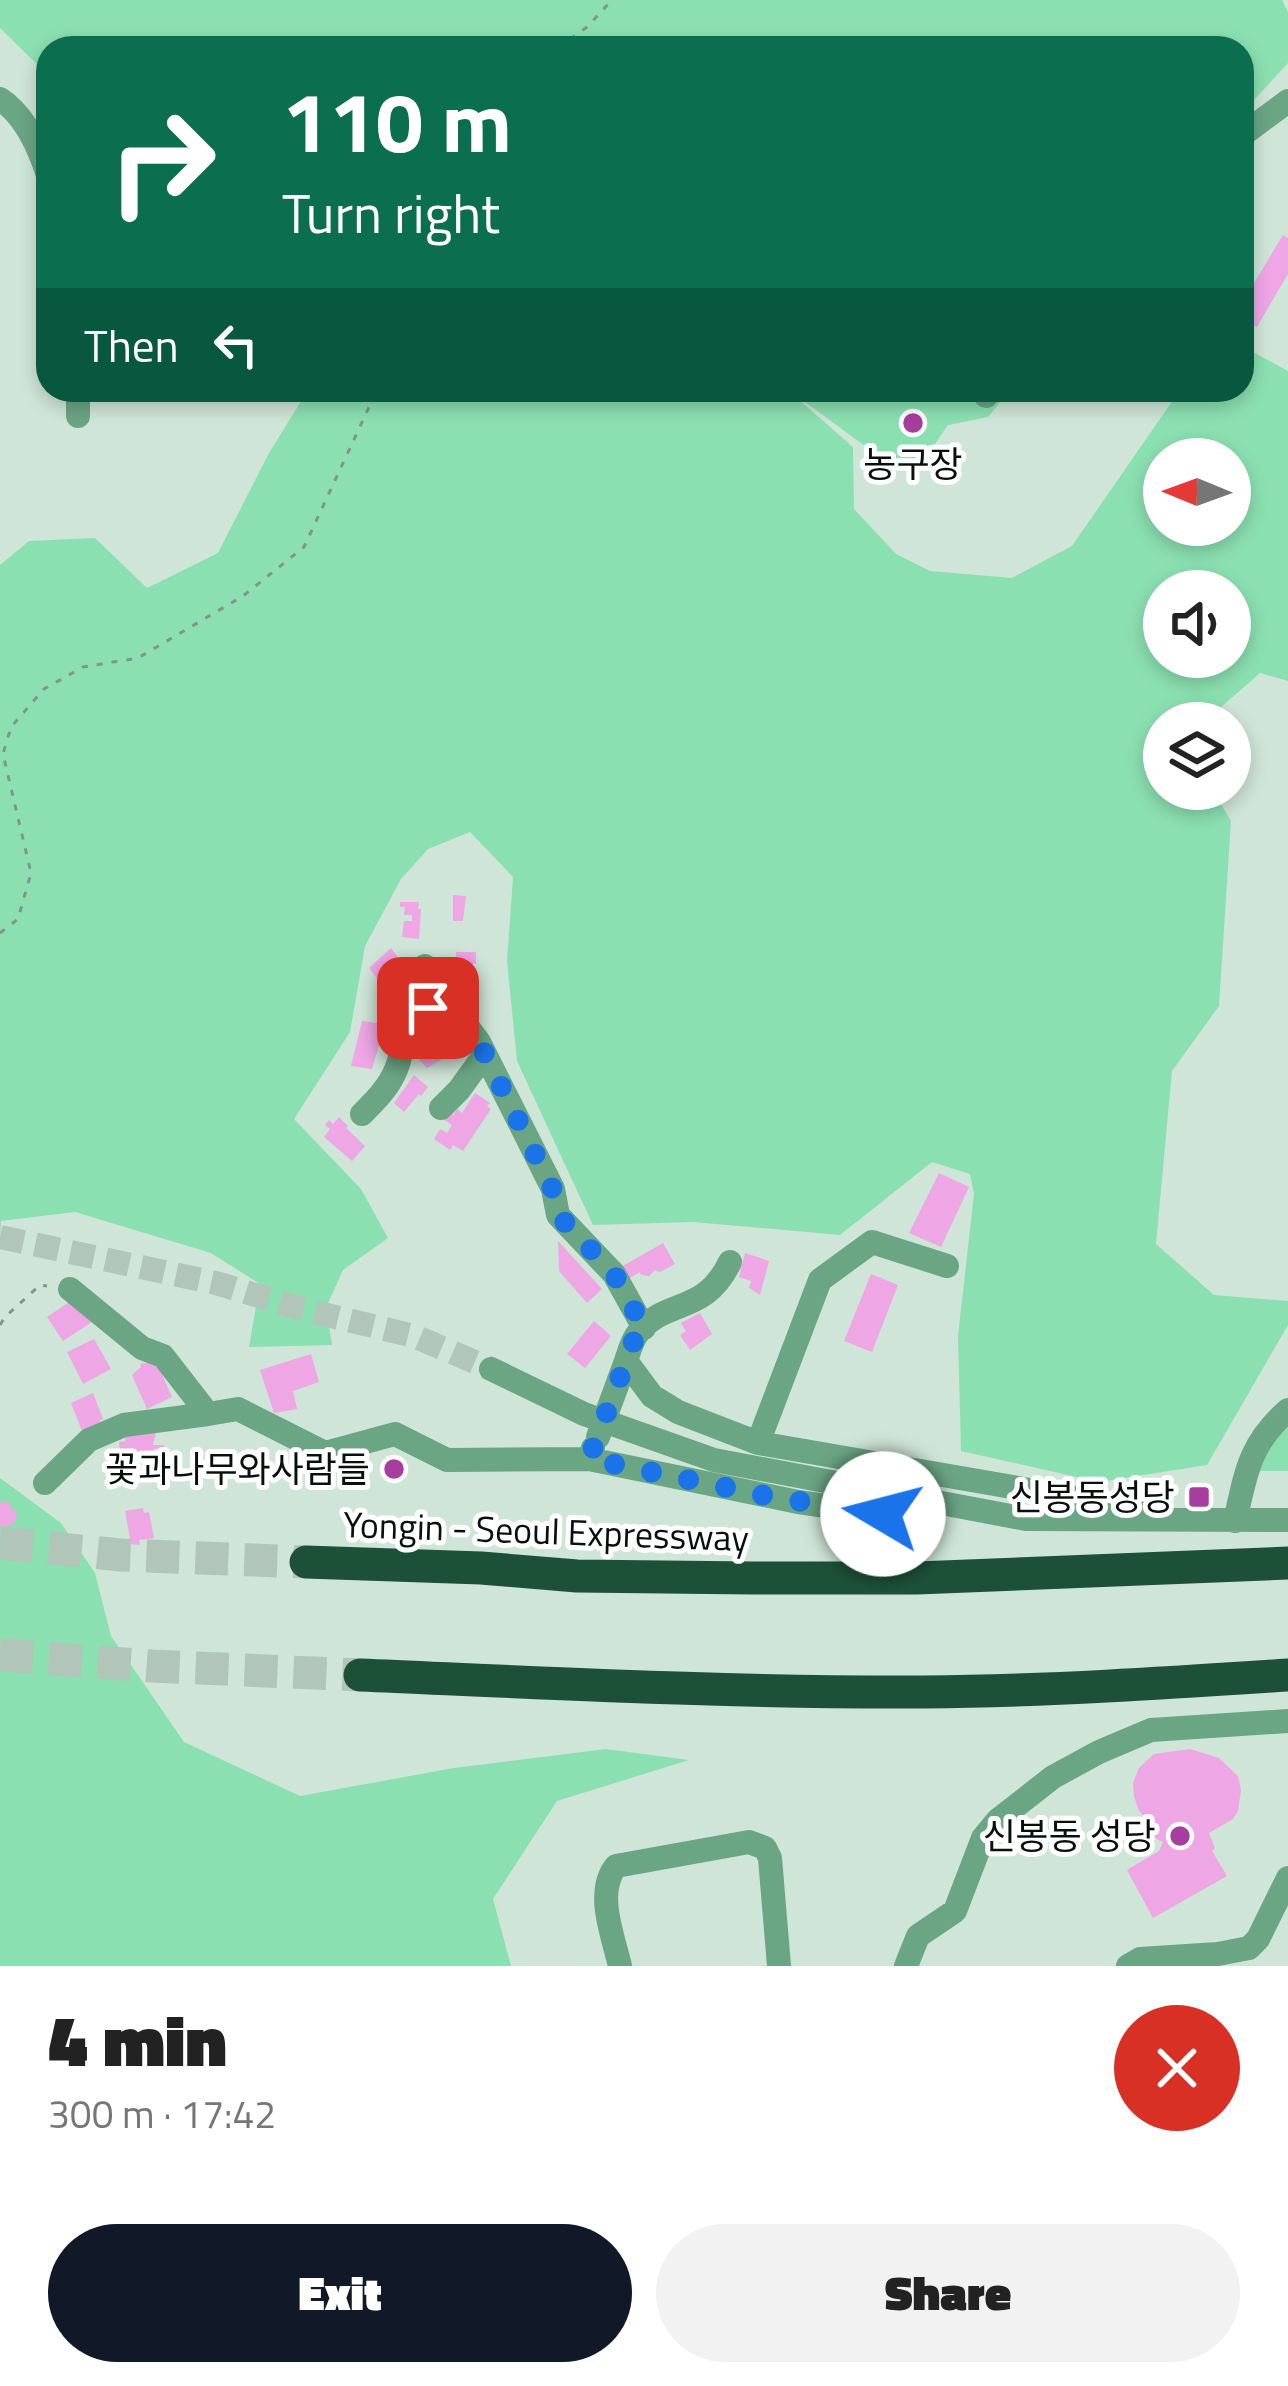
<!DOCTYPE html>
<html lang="en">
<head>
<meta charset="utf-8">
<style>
  body { margin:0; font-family:"Titillium Web","Noto Sans KR",sans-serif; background:#f2f2f2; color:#222; height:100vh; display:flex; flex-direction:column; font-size:45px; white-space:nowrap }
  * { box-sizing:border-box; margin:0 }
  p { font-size:39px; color:#767676 }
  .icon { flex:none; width:66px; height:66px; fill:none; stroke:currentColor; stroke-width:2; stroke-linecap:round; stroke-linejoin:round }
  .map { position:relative; height:1966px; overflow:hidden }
  .drawer { display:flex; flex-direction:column; background:#fff; flex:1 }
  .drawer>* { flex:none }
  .guide { position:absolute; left:36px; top:36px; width:1218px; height:366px; border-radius:36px; box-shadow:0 6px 18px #0003; background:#0b6e4f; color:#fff; overflow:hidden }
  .needle { width:78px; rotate:271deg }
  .controls { position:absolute; left:1143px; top:438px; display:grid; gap:24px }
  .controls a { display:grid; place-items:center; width:108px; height:108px; border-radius:50%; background:#fff; box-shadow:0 6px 18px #0003; font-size:60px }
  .pin { position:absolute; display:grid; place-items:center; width:102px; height:102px; color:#fff; margin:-51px; border-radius:24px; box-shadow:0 6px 18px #0006 }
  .me { position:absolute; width:132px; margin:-66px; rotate:278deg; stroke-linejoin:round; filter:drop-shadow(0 0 9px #0008) }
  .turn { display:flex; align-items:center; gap:42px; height:252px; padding:0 48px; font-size:54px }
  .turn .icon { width:156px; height:156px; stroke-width:2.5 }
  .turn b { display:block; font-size:84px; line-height:102px }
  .then { display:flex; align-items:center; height:114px; padding:0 48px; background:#0003; gap:24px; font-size:45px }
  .round { display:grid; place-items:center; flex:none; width:126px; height:126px; border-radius:63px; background:#f2f2f2 }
  .head { display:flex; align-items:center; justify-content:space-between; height:204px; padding:0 48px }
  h1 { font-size:72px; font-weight:800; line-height:90px }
  .cta { display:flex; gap:24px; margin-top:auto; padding:24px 48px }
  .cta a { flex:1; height:138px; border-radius:72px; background:#111827; color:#fff; font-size:48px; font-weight:800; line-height:138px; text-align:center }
  .cta a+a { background:#f2f2f2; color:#222 }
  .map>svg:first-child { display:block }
  .green { fill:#8be0b1; fill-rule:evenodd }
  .building { fill:#eea6e5 }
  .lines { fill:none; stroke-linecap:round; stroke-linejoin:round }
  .minor-tunnel { stroke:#b1c5b8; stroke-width:24; stroke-dasharray:24 12; stroke-linecap:butt }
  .highway-tunnel { stroke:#b1c5b8; stroke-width:33; stroke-dasharray:33 16; stroke-linecap:butt }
  .path { stroke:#84948a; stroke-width:3; stroke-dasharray:6 9; stroke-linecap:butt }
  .minor { stroke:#6aa584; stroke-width:24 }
  .highway { stroke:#1d5137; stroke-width:33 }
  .minor-bridge { stroke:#6aa584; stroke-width:24 }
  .route { stroke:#1a73e8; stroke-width:21; stroke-dasharray:0 37.8 }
  .poi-dot { fill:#a73d9e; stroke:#fff; stroke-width:4.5 }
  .labels { text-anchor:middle; stroke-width:10; stroke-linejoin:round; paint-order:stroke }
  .poi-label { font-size:36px; fill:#08100b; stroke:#fff; text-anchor:end }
  .street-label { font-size:36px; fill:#08100b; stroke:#fff }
</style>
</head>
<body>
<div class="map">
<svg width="1288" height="1966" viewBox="0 0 1288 1966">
  <rect width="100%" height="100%" fill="#cfe5d7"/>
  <path class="green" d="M0,0H1282L1288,12V63L1242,113V48H48V75L0,28Z
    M1242,346L1288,371V681L1260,673L1203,723H1164V789H1212L1231,821L1219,1006L1172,1071L1156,1244L1214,1295L1288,1301V1325L1207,1465L1099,1482L961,1451L958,1336L974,1194L970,1174L932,1162L840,1235L693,1222L593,1225L517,1061L507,961L513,877L470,832L428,849L401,879L365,946L350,1032L294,1119L361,1189L388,1238L343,1270L326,1308L332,1345L249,1347L260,1284L211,1253L75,1212L1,1221L0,1241V565L29,541L95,538L147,588L218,553L269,453L308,390H795L797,398L853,447L854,509L896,554L930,571L1012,578L1072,546L1180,390H1242ZM1164,459H1230V525H1164ZM1230,591V657H1164V591Z
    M807,390H1010L988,417L948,425L925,458L899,471L801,399Z
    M1288,1413V1471H1257Z
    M0,1478L61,1523L95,1573L111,1636L184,1742L300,1796L454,1768L606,1749L689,1760L557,1801L493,1899L511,1966H0Z"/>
  <path class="building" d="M1283,235L1288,238V274L1257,327L1242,319V303Z
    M453,895L466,896L463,921H453Z
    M400,902H419L418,909H421L419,939L402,937L404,921H412V915H404L405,907H400Z
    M391,948L407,969L386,990L369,968Z
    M456,952H476V964H471V970L456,971Z
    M362,1021L385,1024L372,1069L351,1066Z
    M438,1026L456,1051L427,1068L409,1049Z
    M414,1075L428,1087L421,1096L419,1094L404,1112L394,1103Z
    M475,1093L490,1103L487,1106L491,1109L463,1151L453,1145L450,1150L434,1139L440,1129L447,1133L452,1125L443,1119L448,1112L453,1115L457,1109L462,1113Z
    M339,1117L348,1126L346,1128L365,1146L352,1161L324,1137L330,1129L325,1125L329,1120L333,1124Z
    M939,1173L969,1187L941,1247L909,1233Z
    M558,1241L602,1289L587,1303L559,1271Z
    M663,1243L675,1264L660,1272L655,1270L649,1276L641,1275L640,1272L628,1279L621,1267Z
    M745,1253L769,1261L760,1295L749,1288L751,1281L739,1277Z
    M871,1274L898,1285L872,1352L844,1341Z
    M69,1298L92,1322L63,1341L47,1317L68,1303Z
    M700,1313L712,1334L690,1350L680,1335L686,1331L681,1323Z
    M594,1321L611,1336L585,1368L567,1354Z
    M94,1339L111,1369L83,1384L67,1352Z
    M311,1354L319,1382L293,1391L297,1409L274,1413L260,1370Z
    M156,1361L172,1397L147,1409L132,1375L141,1367L140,1364Z
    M93,1393L103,1419L100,1420L101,1424L82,1431L71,1403Z
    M156,1432L153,1445H164V1448L154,1449L156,1482L123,1484L119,1442L125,1441L126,1435Z
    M9,1501L11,1510L15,1509L17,1515L14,1524L0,1527V1503Z
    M143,1508L144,1513L149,1512L154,1538L139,1540L140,1545L131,1544L125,1511Z
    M1190,1749L1219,1758L1238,1776L1241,1790L1238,1811L1233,1819L1209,1833L1215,1848L1212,1851L1227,1876L1153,1918L1127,1870L1159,1851L1163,1842L1146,1833L1152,1824L1139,1811L1134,1796L1133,1783L1139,1768L1154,1754Z"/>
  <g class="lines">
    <path class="minor-tunnel" d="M0,1237L216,1283L298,1308L414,1336L491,1369"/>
    <path class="highway-tunnel" d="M0,1543L121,1555L306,1562
      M0,1655L152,1666L360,1675"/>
    <path class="path" d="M558,48L587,27L612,0
      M0,933L18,919L31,873L3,754L11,727L44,689L83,667L138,658L243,596L304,547L377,390
      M0,1325L5,1317L40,1285L47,1286"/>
    <path class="minor" d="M0,99C25,115 39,147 48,175
      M1242,135L1288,101
      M986,396L991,390
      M78,416V390
      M425,966L428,1008
      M441,1108L459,1090L485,1054
      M362,1114C377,1099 390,1086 397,1067C409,1037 389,1033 422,1006L464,1022L479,1042L553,1189L558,1215L614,1274L644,1328
      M70,1289L142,1348L163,1356L208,1414L238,1409L325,1453L395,1434L447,1460L589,1459
      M626,1361C629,1352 632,1340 638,1333C667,1297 704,1316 730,1262
      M491,1369L584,1414L714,1460L1026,1519L1288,1520
      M619,1380L626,1361L652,1396L678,1412L758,1443L1139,1509
      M758,1443L820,1280L872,1242L947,1266
      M593,1448L589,1459L798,1502L883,1514L927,1509
      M45,1483L89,1440L124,1425L208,1414
      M1235,1521C1246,1473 1249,1444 1288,1410
      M620,1966C613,1936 595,1892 616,1866L749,1842L765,1848L770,1858L779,1966
      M906,1966L918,1936L955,1911L983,1838L998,1820L1053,1777L1099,1752L1151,1730L1288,1721
      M1128,1966L1140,1959L1218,1954L1249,1948L1258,1939L1288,1878"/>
    <path class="highway" d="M306,1562L481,1568L577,1576L752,1578H917L1288,1563
      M360,1675C548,1683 736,1693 924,1692C1046,1691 1167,1683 1288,1675"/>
    <path class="minor-bridge" d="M598,1437L619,1380"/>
  </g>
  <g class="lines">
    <path class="route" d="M428,1008L464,1022L479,1042L553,1190L558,1215L614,1274L644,1328L636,1335L589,1459L772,1497L883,1514"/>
  </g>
  <g class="poi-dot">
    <circle cx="913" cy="423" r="12"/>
    <circle cx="394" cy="1469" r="12"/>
    <rect x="1187" y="1485" width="24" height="24" rx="6"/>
    <circle cx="1180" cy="1836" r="12"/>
  </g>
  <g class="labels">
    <g class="poi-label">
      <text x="913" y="477" text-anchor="middle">농구장</text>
      <text x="370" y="1482">꽃과나무와사람들</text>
      <text x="1175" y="1510">신봉동성당</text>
      <text x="1156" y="1849">신봉동 성당</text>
    </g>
    <g class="street-label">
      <text transform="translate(546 1531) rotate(2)" y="13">Yongin - Seoul Expressway</text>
    </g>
  </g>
</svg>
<div class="controls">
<a><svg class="needle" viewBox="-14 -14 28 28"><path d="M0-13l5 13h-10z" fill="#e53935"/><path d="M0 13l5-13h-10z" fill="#767676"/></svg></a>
<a><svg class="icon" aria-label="sound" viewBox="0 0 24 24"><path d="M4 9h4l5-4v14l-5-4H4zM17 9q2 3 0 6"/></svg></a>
<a><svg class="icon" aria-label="layers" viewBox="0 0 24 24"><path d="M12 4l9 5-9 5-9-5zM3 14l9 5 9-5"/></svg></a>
</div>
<div class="pin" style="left:428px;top:1008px;background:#d93025"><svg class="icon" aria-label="arrive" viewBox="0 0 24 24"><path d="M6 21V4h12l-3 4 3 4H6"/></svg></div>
<svg class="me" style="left:883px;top:1514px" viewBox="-20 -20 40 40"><circle r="19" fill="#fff"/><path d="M0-13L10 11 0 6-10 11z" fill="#1a73e8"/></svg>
<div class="guide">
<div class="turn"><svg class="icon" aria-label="right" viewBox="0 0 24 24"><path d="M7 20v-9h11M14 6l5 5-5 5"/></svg><div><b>110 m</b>Turn right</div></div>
<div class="then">Then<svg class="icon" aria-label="left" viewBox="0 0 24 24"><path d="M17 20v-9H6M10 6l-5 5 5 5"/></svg></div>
</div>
</div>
<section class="drawer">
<div class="head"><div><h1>4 min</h1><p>300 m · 17:42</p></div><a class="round" style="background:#d93025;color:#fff"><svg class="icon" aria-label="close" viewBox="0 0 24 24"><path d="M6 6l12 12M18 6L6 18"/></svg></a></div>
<div class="cta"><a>Exit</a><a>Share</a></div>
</section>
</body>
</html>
